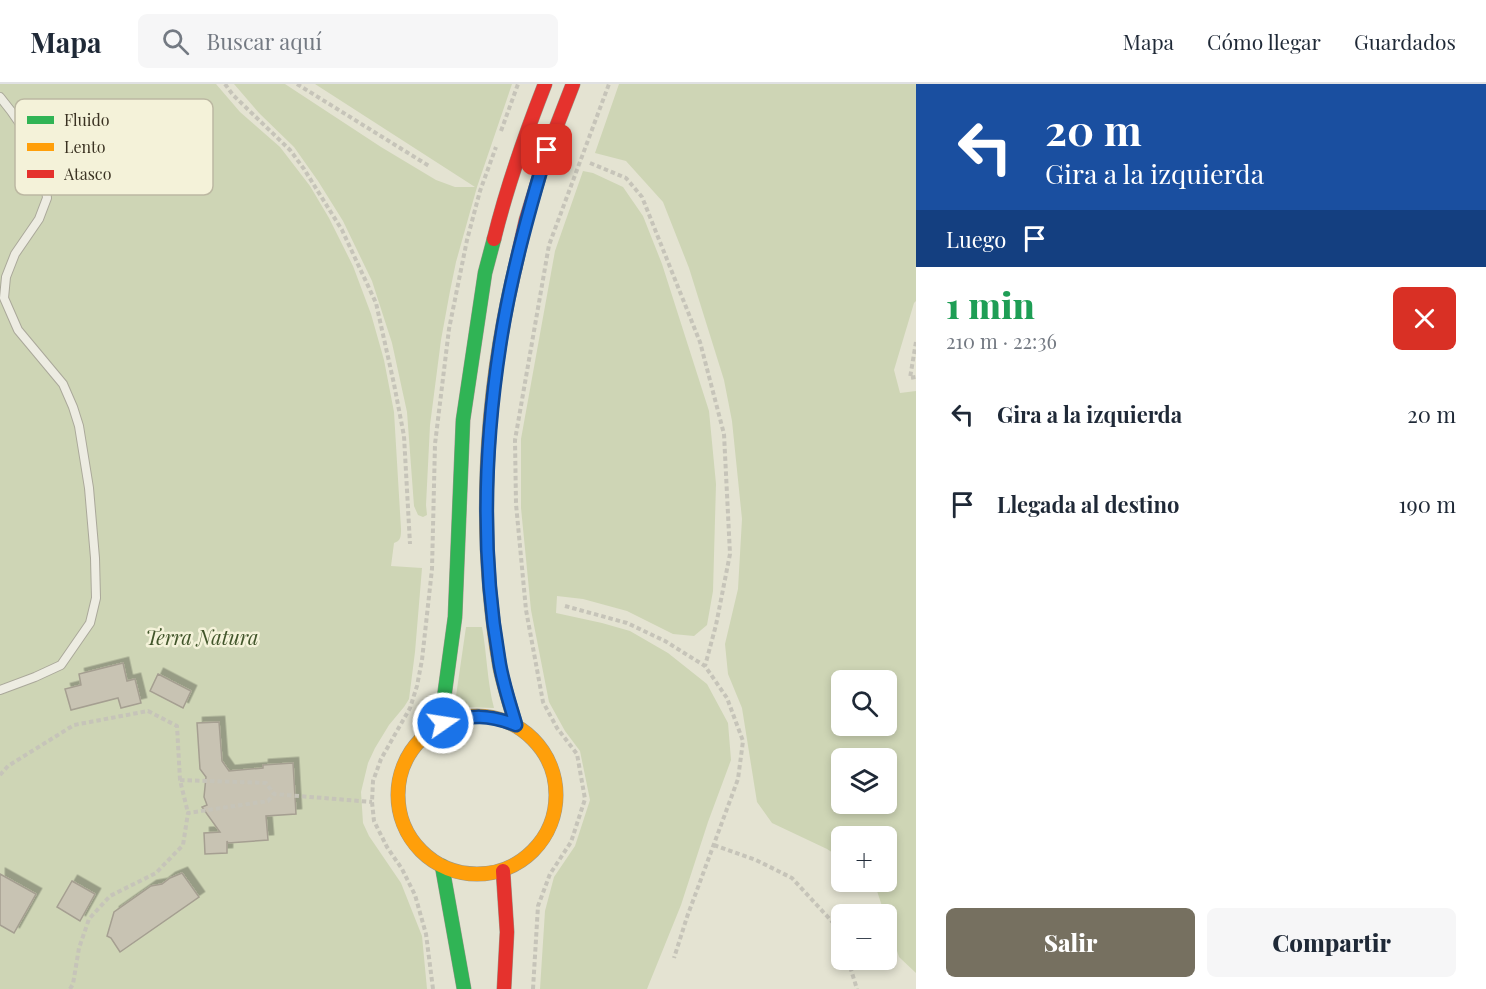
<!DOCTYPE html>
<html lang="es">
<head>
<meta charset="utf-8">
<style>
  body { margin:0; font-family:"Playfair Display",serif; background:#f6f6f7; color:#1f2937; height:100vh; display:flex; flex-direction:column; font-size:22px; white-space:nowrap }
  * { box-sizing:border-box; margin:0 }
  p { font-size:20px; color:#747a83 }
  .icon { flex:none; width:33px; height:33px; fill:none; stroke:currentColor; stroke-width:2; stroke-linecap:round; stroke-linejoin:round }
  .map { position:relative; flex:1; overflow:hidden }
  .drawer { display:flex; flex-direction:column; background:#fff; width:570px }
  .drawer>* { flex:none }
  .banner { background:#1a4fa0; color:#fff; overflow:hidden }
  .controls { position:absolute; left:831px; top:586px; display:grid; gap:12px }
  .controls a { display:grid; place-items:center; width:66px; height:66px; border-radius:9px; background:#fff; box-shadow:0 3px 9px #0003; font-size:30px }
  .pin { position:absolute; display:grid; place-items:center; width:51px; height:51px; color:#fff; margin:-26px; border-radius:12px; box-shadow:0 3px 9px #0006 }
  .me { position:absolute; width:66px; margin:-33px; rotate:77deg; stroke-linejoin:round; filter:drop-shadow(0 0 4px #0008) }
  .turn { display:flex; align-items:center; gap:21px; height:126px; padding:0 30px; font-size:27px }
  .turn .icon { width:78px; height:78px; stroke-width:2.5 }
  .turn b { display:block; font-size:42px; line-height:51px }
  .then { display:flex; align-items:center; height:57px; padding:0 30px; background:#0003; gap:12px; font-size:22px }
  .round { display:grid; place-items:center; flex:none; width:63px; height:63px; border-radius:9px; background:#f6f6f7 }
  .headline { display:flex; align-items:center; justify-content:space-between; height:102px; padding:0 30px }
  h1 { font-size:36px; font-weight:800; line-height:45px; color:#1e9e55 }
  .button { display:flex; gap:12px; margin-top:auto; padding:12px 30px }
  .button a { flex:1; height:69px; border-radius:9px; background:#767060; color:#fff; font-size:24px; font-weight:800; line-height:69px; text-align:center }
  .button a+a { background:#f6f6f7; color:#1f2937 }
  ul { padding:0; list-style:none }
  li { display:flex; align-items:center; gap:18px; height:90px; padding:0 30px }
  li div { flex:1 }
  li b { display:block; font-size:22px }
  li em { font-style:normal }
  header { display:flex; align-items:center; gap:36px; box-sizing:border-box; height:84px; padding:0 30px; background:#fff; border-bottom:2px solid #e0e1e3 }
  header strong { font-size:28px }
  nav { display:flex; gap:33px; margin-inline-start:auto; font-size:21px }
  .search { width:420px; height:54px; background:#f6f6f7; display:flex; align-items:center; gap:15px; box-sizing:border-box; padding:0 21px; border-radius:9px; color:#747a83; font-size:22px }
  main { display:flex; flex:1; min-height:0 }
  .map>svg:first-child { display:block }
  .green { fill:#ced5b5; fill-rule:evenodd }
  .building { fill:#c8c3b3; stroke:#a59f91; stroke-width:1.5; filter:url(#shadow) }
  .lines { fill:none; stroke-linecap:round; stroke-linejoin:round }
  .lane-casing { stroke:#aaa89a; stroke-width:10 }
  .fast-casing { stroke:#9a978a; stroke-width:15 }
  .slow-casing { stroke:#9a978a; stroke-width:15 }
  .jam-casing { stroke:#9a978a; stroke-width:15 }
  .path { stroke:#c6c4b9; stroke-width:4; stroke-dasharray:4.5 3; stroke-linecap:butt }
  .lane { stroke:#edece2; stroke-width:8 }
  .fast { stroke:#30b455; stroke-width:14 }
  .slow { stroke:#ff9f0a; stroke-width:14 }
  .jam { stroke:#e5322d; stroke-width:14 }
  .route-casing { stroke:#114b97; stroke-width:15 }
  .route { stroke:#1a73e8; stroke-width:10 }
  .labels { text-anchor:middle; stroke-width:5; stroke-linejoin:round; paint-order:stroke }
  .park-label { font-size:20px; font-style:italic; fill:#41552a; stroke:#f4f2d9 }
  .key { fill:#f4f2d9; stroke:#bcb8a2; stroke-width:1.5 }
  .key-label { font-size:16px; fill:#3a3222 }
</style>
</head>
<body>
<header>
<strong>Mapa</strong>
<div class="search"><svg class="icon" aria-label="search" viewBox="0 0 24 24"><circle cx="10" cy="10" r="6"/><path d="M15 15l6 6"/></svg>Buscar aquí</div>
<nav><a>Mapa</a><a>Cómo llegar</a><a>Guardados</a></nav>
</header>
<main>
<div class="map">
<svg width="916" height="905" viewBox="0 0 916 905">
  <defs>
    <filter id="shadow"><feDropShadow dx="5.5" dy="-5.5" stdDeviation="0" flood-color="#0004"/></filter>
  </defs>
  <rect width="100%" height="100%" fill="#e4e3d2"/>
  <path class="green" d="M0,0H216L240,28L280,63L310,102L329,134L353,182L371,230L384,276L394,328L401,445C401,452 401,457 394,459L391,482L422,484L415,568L409,615L404,623L389,641L375,664L368,679L361,708L363,739L369,752L401,799L422,852L427,905H0Z
    M234,0H285L381,63L436,96L455,103H475L315,0H512L477,103L456,178L450,207L441,256L430,341L426,421L427,431L423,433L418,431L414,422L407,328L392,259L372,197L343,137L318,97L294,63L259,29Z
    M619,0H916V217L914,219L894,286L900,309L916,307V889L899,873L887,836L886,831H885L874,798H886V753H842L841,774L827,765L772,739L757,718L742,624L728,590L725,560L738,505L742,435L732,337L724,296L689,184L663,118L626,77L595,69ZM842,597H886V642H842ZM842,675H886V720H842Z
    M583,87L593,89L623,103L643,132L662,180L709,327L716,400L713,507L707,541L694,552L673,550L627,527L583,515L557,512L556,529L602,539L630,547L668,569L707,600L728,639L731,676L708,738L681,821L647,905H540L545,827L554,793L575,762L590,716L580,667L565,647L549,618L531,526L521,424V355L555,167Z
    M466,543H482C487,570 487,597 494,624L465,623L454,626Z"/>
  <path class="building" d="M123,579L127,597L135,595L141,619L121,624L118,614L71,626L65,605L81,601L79,590Z
    M158,590L191,607L183,624L150,607Z
    M219,638L222,677L229,687L263,684V681L293,679L296,730L266,732L268,756L228,759L227,757V769L205,770L204,749L220,748L202,723L207,721L204,713L206,693L200,685L197,639Z
    M182,789L199,813L120,868L111,854L107,852L114,828L151,802L162,800L170,794Z
    M0,790L36,810L14,849L0,841Z
    M72,797L95,810L80,837L57,823Z"/>
  <g class="lines">
    <g class="lane-casing">
      <path id="lane" d="M0,13L11,27L42,72L47,114L39,135L15,170L6,193L4,214L18,246L63,300L73,323L79,342L89,404L95,474L96,514L90,539L61,581L35,593L0,606"/>
    </g>
    <g class="fast-casing">
      <path id="fast" d="M436,644L444,614L455,533L463,336L485,189L494,155
        M442,782L464,905"/>
    </g>
    <g class="slow-casing">
      <path id="slow" d="M515,184C484,313 477,453 500,584C504,603 510,622 516,641
        M398 711a79 79 0 1 1 158 0a79 79 0 1 1-158 0Z"/>
    </g>
    <g class="jam-casing">
      <path id="jam" d="M494,155C507,102 525,51 545,0
        M515,184L526,136L547,67L573,0
        M503,787L507,848L504,905"/>
    </g>
    <path class="path" d="M225,0L233,11L290,66L304,85L342,146L376,219L394,300L404,352L410,460
      M297,0L429,82
      M501,47L518,0
      M590,79L626,94L642,113L700,258L724,350L730,470L716,541L705,582
      M916,258L910,294L916,293
      M565,522L627,539L665,557L705,582L727,614L743,657L738,695L687,833L674,874
      M0,691L8,682L74,641L148,627L177,642L180,696L188,729
      M180,696L266,699L274,710
      M714,761L756,776L792,794L837,843L842,857
      M848,876L857,905
      M70,905L73,900L79,864L89,835L110,812L156,789L183,761L188,729L268,717L274,710L372,718
      M433,905L426,850L415,811L402,785L387,763L374,737L372,718L373,697L381,675L410,624L417,602L422,576L432,485L435,360L449,245L467,156L480,107L496,63
      M533,905L538,822L550,790L571,758L585,715L577,670L557,644L543,618L526,526L516,420L515,356L549,161L609,0"/>
    <use href="#lane" class="lane"/>
    <use href="#fast" class="fast"/>
    <use href="#slow" class="slow"/>
    <use href="#jam" class="jam"/>
  </g>
  <g class="lines">
    <g class="route-casing">
      <path id="route" d="M443,639C472,631 488,630 516,641C510,620 502,597 499,575C481,472 484,365 500,261C510,195 528,130 547,66"/>
    </g>
    <use href="#route" class="route"/>
  </g>
  <g class="labels">
    <g class="park-label">
      <text x="202" y="561">Terra Natura</text>
    </g>
  </g>
  <rect x="15" y="15" width="198" height="96" rx="9" class="key"/>
  <rect x="27" y="32" width="27" height="8" fill="#30b455"/>
  <rect x="27" y="59" width="27" height="8" fill="#ff9f0a"/>
  <rect x="27" y="86" width="27" height="8" fill="#e5322d"/>
  <g class="key-label">
    <text x="64" y="42">Fluido</text>
    <text x="64" y="69">Lento</text>
    <text x="64" y="96">Atasco</text>
  </g>
</svg>
<div class="controls">
<a><svg class="icon" aria-label="search" viewBox="0 0 24 24"><circle cx="10" cy="10" r="6"/><path d="M15 15l6 6"/></svg></a>
<a><svg class="icon" aria-label="layers" viewBox="0 0 24 24"><path d="M12 4l9 5-9 5-9-5zM3 14l9 5 9-5"/></svg></a>
<a>+</a>
<a>−</a>
</div>
<div class="pin" style="left:547px;top:66px;background:#d93025"><svg class="icon" aria-label="arrive" viewBox="0 0 24 24"><path d="M6 21V4h12l-3 4 3 4H6"/></svg></div>
<svg class="me" style="left:443px;top:639px" viewBox="-20 -20 40 40"><circle r="17" fill="#1a73e8" stroke="#fff" stroke-width="3"/><path d="M0-11L8 9 0 5-8 9z" fill="#fff"/></svg>
</div>
<section class="drawer">
<div class="banner">
<div class="turn"><svg class="icon" aria-label="left" viewBox="0 0 24 24"><path d="M17 20v-9H6M10 6l-5 5 5 5"/></svg><div><b>20 m</b>Gira a la izquierda</div></div>
<div class="then">Luego<svg class="icon" aria-label="arrive" viewBox="0 0 24 24"><path d="M6 21V4h12l-3 4 3 4H6"/></svg></div>
</div>
<div class="headline"><div><h1>1 min</h1><p>210 m · 22:36</p></div><a class="round" style="background:#d93025;color:#fff"><svg class="icon" aria-label="close" viewBox="0 0 24 24"><path d="M6 6l12 12M18 6L6 18"/></svg></a></div>
<ul>
<li><svg class="icon" aria-label="left" viewBox="0 0 24 24"><path d="M17 20v-9H6M10 6l-5 5 5 5"/></svg><div><b>Gira a la izquierda</b></div><em>20 m</em></li>
<li><svg class="icon" aria-label="arrive" viewBox="0 0 24 24"><path d="M6 21V4h12l-3 4 3 4H6"/></svg><div><b>Llegada al destino</b></div><em>190 m</em></li>
</ul>
<div class="button"><a>Salir</a><a>Compartir</a></div>
</section>
</main>
</body>
</html>
